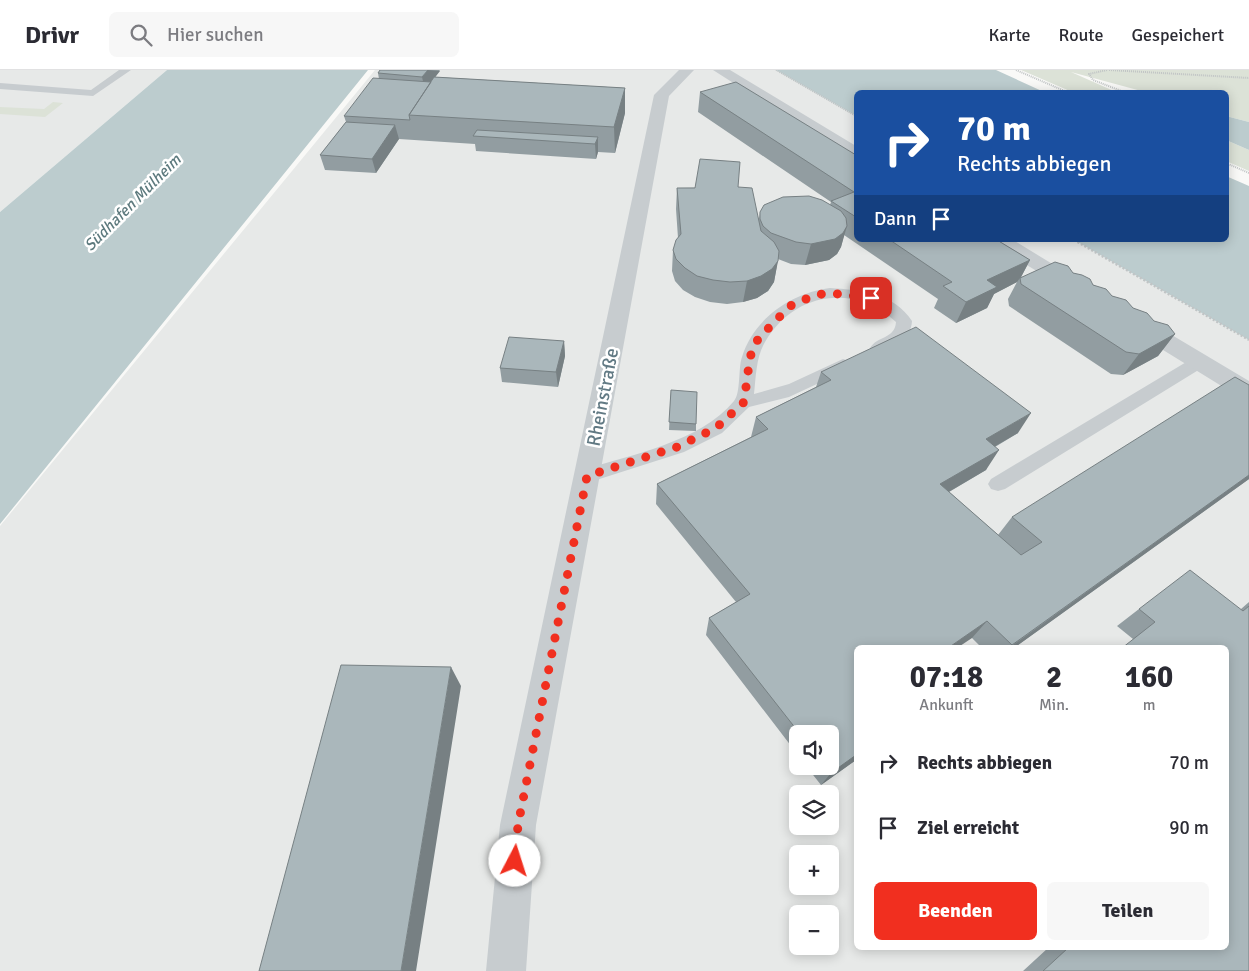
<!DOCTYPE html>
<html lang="de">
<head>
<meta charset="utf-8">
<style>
  body { margin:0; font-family:Signika,sans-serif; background:#f7f7f7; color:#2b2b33; height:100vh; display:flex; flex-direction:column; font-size:19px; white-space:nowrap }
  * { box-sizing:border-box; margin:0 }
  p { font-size:16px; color:#7c7c81 }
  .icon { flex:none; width:28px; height:28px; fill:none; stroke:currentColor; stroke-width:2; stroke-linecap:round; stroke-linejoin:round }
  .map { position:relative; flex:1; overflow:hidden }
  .side { position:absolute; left:854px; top:575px; width:375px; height:305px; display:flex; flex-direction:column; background:#fff; border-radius:8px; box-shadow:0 2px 12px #0003 }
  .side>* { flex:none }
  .hud { position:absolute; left:854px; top:20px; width:375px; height:152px; border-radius:8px; box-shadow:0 2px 12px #0003; background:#1a4fa0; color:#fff; overflow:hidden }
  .tools { position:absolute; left:789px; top:655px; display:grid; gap:10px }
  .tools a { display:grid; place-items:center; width:50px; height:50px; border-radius:8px; background:#fff; box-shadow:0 2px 12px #0003; font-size:25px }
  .pin { position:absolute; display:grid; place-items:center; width:42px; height:42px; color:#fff; margin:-21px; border-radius:10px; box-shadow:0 2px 8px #0006 }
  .me { position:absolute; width:55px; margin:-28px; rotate:5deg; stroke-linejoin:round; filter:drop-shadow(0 0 4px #0008) }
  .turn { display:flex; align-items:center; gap:18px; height:105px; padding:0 20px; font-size:22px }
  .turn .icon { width:65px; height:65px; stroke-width:2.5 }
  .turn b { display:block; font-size:35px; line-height:42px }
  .then { display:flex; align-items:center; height:48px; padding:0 20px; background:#0003; gap:10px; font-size:19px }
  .eta { display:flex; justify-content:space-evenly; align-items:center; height:85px; text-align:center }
  .eta b { font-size:30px; font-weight:700; line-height:35px }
  .action { display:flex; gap:10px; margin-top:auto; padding:10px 20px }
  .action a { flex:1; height:58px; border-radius:8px; background:#f12f1f; color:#fff; font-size:20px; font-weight:700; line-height:58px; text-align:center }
  .action a+a { background:#f7f7f7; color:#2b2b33 }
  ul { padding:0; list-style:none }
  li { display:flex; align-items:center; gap:15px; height:65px; padding:0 20px }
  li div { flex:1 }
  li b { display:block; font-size:19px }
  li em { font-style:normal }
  header { display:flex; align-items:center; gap:30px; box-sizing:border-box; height:70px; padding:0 25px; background:#fff; border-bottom:1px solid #e1e1e2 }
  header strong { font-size:24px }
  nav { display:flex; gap:28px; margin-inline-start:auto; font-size:18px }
  .search { width:350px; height:45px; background:#f7f7f7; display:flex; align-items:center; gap:12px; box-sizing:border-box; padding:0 18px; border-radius:8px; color:#7c7c81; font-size:19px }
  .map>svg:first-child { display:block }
  .built { fill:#e7e9e8; fill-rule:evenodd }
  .green { fill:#dce2d7 }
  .water { fill:#bcccce }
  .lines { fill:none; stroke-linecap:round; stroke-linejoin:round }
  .path-far1 { stroke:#c0c4c5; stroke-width:2; stroke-dasharray:1 1; stroke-linecap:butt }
  .path { stroke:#c0c4c5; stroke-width:2.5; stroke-dasharray:2 2; stroke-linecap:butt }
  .lane { fill:#c7cccf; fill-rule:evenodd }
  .street { fill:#c7cccf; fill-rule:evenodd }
  .wall { fill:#929da1 }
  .shaded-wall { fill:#778083 }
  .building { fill:#aab7bb; stroke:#778083 }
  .route { stroke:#f12f1f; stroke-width:9; stroke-dasharray:0 16.2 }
  .labels { text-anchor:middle; stroke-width:5; stroke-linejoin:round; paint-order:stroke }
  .far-water-label { font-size:16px; font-style:italic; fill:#5d7a7e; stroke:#fff }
  .street-label { font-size:19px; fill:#627a84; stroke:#fff }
</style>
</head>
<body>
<header>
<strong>Drivr</strong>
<div class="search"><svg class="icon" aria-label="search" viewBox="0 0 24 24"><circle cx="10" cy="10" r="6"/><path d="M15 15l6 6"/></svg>Hier suchen</div>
<nav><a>Karte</a><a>Route</a><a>Gespeichert</a></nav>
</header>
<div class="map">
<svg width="1249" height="901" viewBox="0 0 1249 901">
  <rect width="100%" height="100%" fill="#f9f9f7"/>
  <path class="built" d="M0,0H167L0,142Z
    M375,0H776L856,46V170H1074L1249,270V901H0V456ZM856,578H1226V878H856ZM798,664H830V696H798ZM798,724H830V756H798ZM798,784H830V816H798ZM798,844H830V876H798Z"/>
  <path class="green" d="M1021,0H1249V52L1226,46V22H1145L1071,2L1116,22H1072Z
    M53,32L63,33L45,47L0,44V37L44,39Z
    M1226,70L1249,80V101L1226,91Z"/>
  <path class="water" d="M167,0H368L0,454V142Z
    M776,0H996L1044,22H856V46Z
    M1226,46L1249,52V80L1226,70Z
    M1226,106L1249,116V270L1074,170H1226Z"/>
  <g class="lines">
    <path class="path-far1" d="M776,0L856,46
      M1016,0L1067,22
      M1107,0L1089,4L1093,10L1124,22
      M1109,0L1249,8
      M1226,93L1249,103"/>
    <path class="path" d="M1074,170L1249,270"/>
    <path class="lane" d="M119,0H131L93,26L0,19V13L91,20Z
      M830,218C860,220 894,223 912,251C911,269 894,279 878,283L872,282L870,278C877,266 895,269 896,252C854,213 794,222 765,272C756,287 756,307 754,324L789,314L843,289L849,291L851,295L849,299L789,327L749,337L722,363L684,382L587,413L580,411L577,406L580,401C629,385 701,372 734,331C741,323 738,298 742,287C754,248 792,223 830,218Z
      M1199,286L1205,288L1207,292L1205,296L1005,419L998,421L991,419L988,414L991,409L1193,288Z"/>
    <path class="street" d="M679,0H694L669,26L536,755L526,901H486L500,755L654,25Z
      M713,0H730L856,76V88L850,87Z
      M989,170H1013L1082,212L1085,216L1082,220L1075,222L1068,220L992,174Z
      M1137,247L1145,249L1249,311V330L1241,328L1129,259L1126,254L1129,249Z"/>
  </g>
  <path class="wall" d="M380,0H440L435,7L625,18V43L615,83L598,82L596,89L476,81L475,74L399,69L376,103L325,100L320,85L346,52L344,46L379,9L378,3Z
    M700,22L856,85V170H997L1030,190L1021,207L1073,203L1175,264L1158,286L1123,305L1111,304L1009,236L1008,229L1017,212L994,224L987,238L956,253L934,238L938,229L844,165L841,177L837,184L829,190L805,195L791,194L778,189L774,212L768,221L757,228L743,232L727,234L710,232L695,227L683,220L675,211L672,201L673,180L678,168L676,139L677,118L738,117L759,149L760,142L830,135L831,132L698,42Z
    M564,271L565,286L558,317L502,312L500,298Z
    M821,302L1018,363L995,377L986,400L949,422L998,465L1012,447L1249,315V409L1014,578H982L972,568L856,578V690L821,715L806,696H830V664H798V685L706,565L709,548L736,532L656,434L657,414L751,367L756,347L816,317Z
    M671,320L696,354V361L669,360Z
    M1249,532V901H1023L1048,878H1226L1133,569L1117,556L1139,539H1241Z"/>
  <path class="shaded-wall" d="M428,0L440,1L425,20L422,7Z
    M625,18V43L615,83L614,57Z
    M395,55L399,69L376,103L372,89Z
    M598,67V82L596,89L595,74Z
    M847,156L841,177L837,184L829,190L805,195L811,174Z
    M1030,190L1020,209V208L1017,212L994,224L987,238L956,253L966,232L987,210Z
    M778,191L774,212L768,221L757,228L743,232L747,211Z
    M1175,264L1158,286L1123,305L1139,284Z
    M564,271L565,286L558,317L556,302Z
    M1031,343L1018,363L973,389L986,369Z
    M999,380L986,400L928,434L940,414Z
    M1249,405V409L1014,578H1009Z
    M987,551L972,568L957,578H948Z
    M451,597L461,616L416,901H401Z
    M856,685V690L821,715L831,703Z"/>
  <path class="building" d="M380,0H428L422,7L378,3Z
    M434,7L625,18L614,57L409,45Z
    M373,8L431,12L409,45L410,50L344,46Z
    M736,12L856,85V147L831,131L854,122L700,22Z
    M346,52L395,55L372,89L320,85Z
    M477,60L598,67L595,74L473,66Z
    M700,89L740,92L738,117L752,118L761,161L774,172L779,181L778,191L772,199L761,206L747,211L730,212L713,210L697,206L685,198L676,189L673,180L676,170L681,164L677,118H695Z
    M809,126L822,130L841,141L846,148L847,156L843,163L835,169L811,174L796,172L771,163L763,156L760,149V142L764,135L783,127Z
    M890,170H997L1030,190L987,210L997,217L966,232L943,216L952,212Z
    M1055,192L1068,196L1073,203L1082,205L1090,209L1093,215L1106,219L1112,226L1126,230L1133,238L1147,243L1154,251L1168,255L1175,264L1139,284L1126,282L1021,214L1020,208Z
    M916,257L1031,343L986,369L999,380L940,414L1021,485L1042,472L1012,447L1235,307L1249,315V405L1012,575L987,551L948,578H856V685L831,703L825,696H830V664H800L709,548L750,524L657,414L768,359L756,347L831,310L821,302Z
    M509,267L564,271L556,302L500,298Z
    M671,320L697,322L696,354L669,352Z
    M1190,500L1243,541L1249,536V901H1043L1068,878H1226V578H1122L1155,552L1139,539Z
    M341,595L451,597L401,901H259Z"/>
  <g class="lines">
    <path class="route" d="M515,791L518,755L587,406L677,377L716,358L744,332L750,287L758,269L790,236L815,225L830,223L871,228"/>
  </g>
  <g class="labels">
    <g class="far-water-label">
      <text transform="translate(132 132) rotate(-45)" y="6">Südhafen Mülheim</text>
    </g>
    <g class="street-label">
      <text transform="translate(602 327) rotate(-79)" y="7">Rheinstraße</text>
    </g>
  </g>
</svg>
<div class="tools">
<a><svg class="icon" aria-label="sound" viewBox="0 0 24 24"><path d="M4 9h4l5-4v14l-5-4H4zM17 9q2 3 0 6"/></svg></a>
<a><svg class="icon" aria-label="layers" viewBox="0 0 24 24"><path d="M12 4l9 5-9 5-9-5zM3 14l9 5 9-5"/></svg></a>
<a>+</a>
<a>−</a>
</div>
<div class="pin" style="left:871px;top:228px;background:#d93025"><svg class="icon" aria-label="arrive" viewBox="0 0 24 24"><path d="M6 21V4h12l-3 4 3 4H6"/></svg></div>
<svg class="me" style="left:515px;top:791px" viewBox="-20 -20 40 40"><circle r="19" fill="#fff"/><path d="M0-13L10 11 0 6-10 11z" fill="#f12f1f"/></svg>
<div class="hud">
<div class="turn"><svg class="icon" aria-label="right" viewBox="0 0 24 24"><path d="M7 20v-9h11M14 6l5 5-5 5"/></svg><div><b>70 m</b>Rechts abbiegen</div></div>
<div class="then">Dann<svg class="icon" aria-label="arrive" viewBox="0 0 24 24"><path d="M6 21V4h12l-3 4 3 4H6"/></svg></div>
</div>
<section class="side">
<div class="eta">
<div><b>07:18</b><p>Ankunft</p></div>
<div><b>2</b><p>Min.</p></div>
<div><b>160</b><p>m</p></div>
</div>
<ul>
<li><svg class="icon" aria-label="right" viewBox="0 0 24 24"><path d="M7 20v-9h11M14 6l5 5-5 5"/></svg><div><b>Rechts abbiegen</b></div><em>70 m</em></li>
<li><svg class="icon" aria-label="arrive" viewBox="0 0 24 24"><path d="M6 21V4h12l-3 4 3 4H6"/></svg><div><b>Ziel erreicht</b></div><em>90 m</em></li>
</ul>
<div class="action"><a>Beenden</a><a>Teilen</a></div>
</section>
</div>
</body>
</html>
